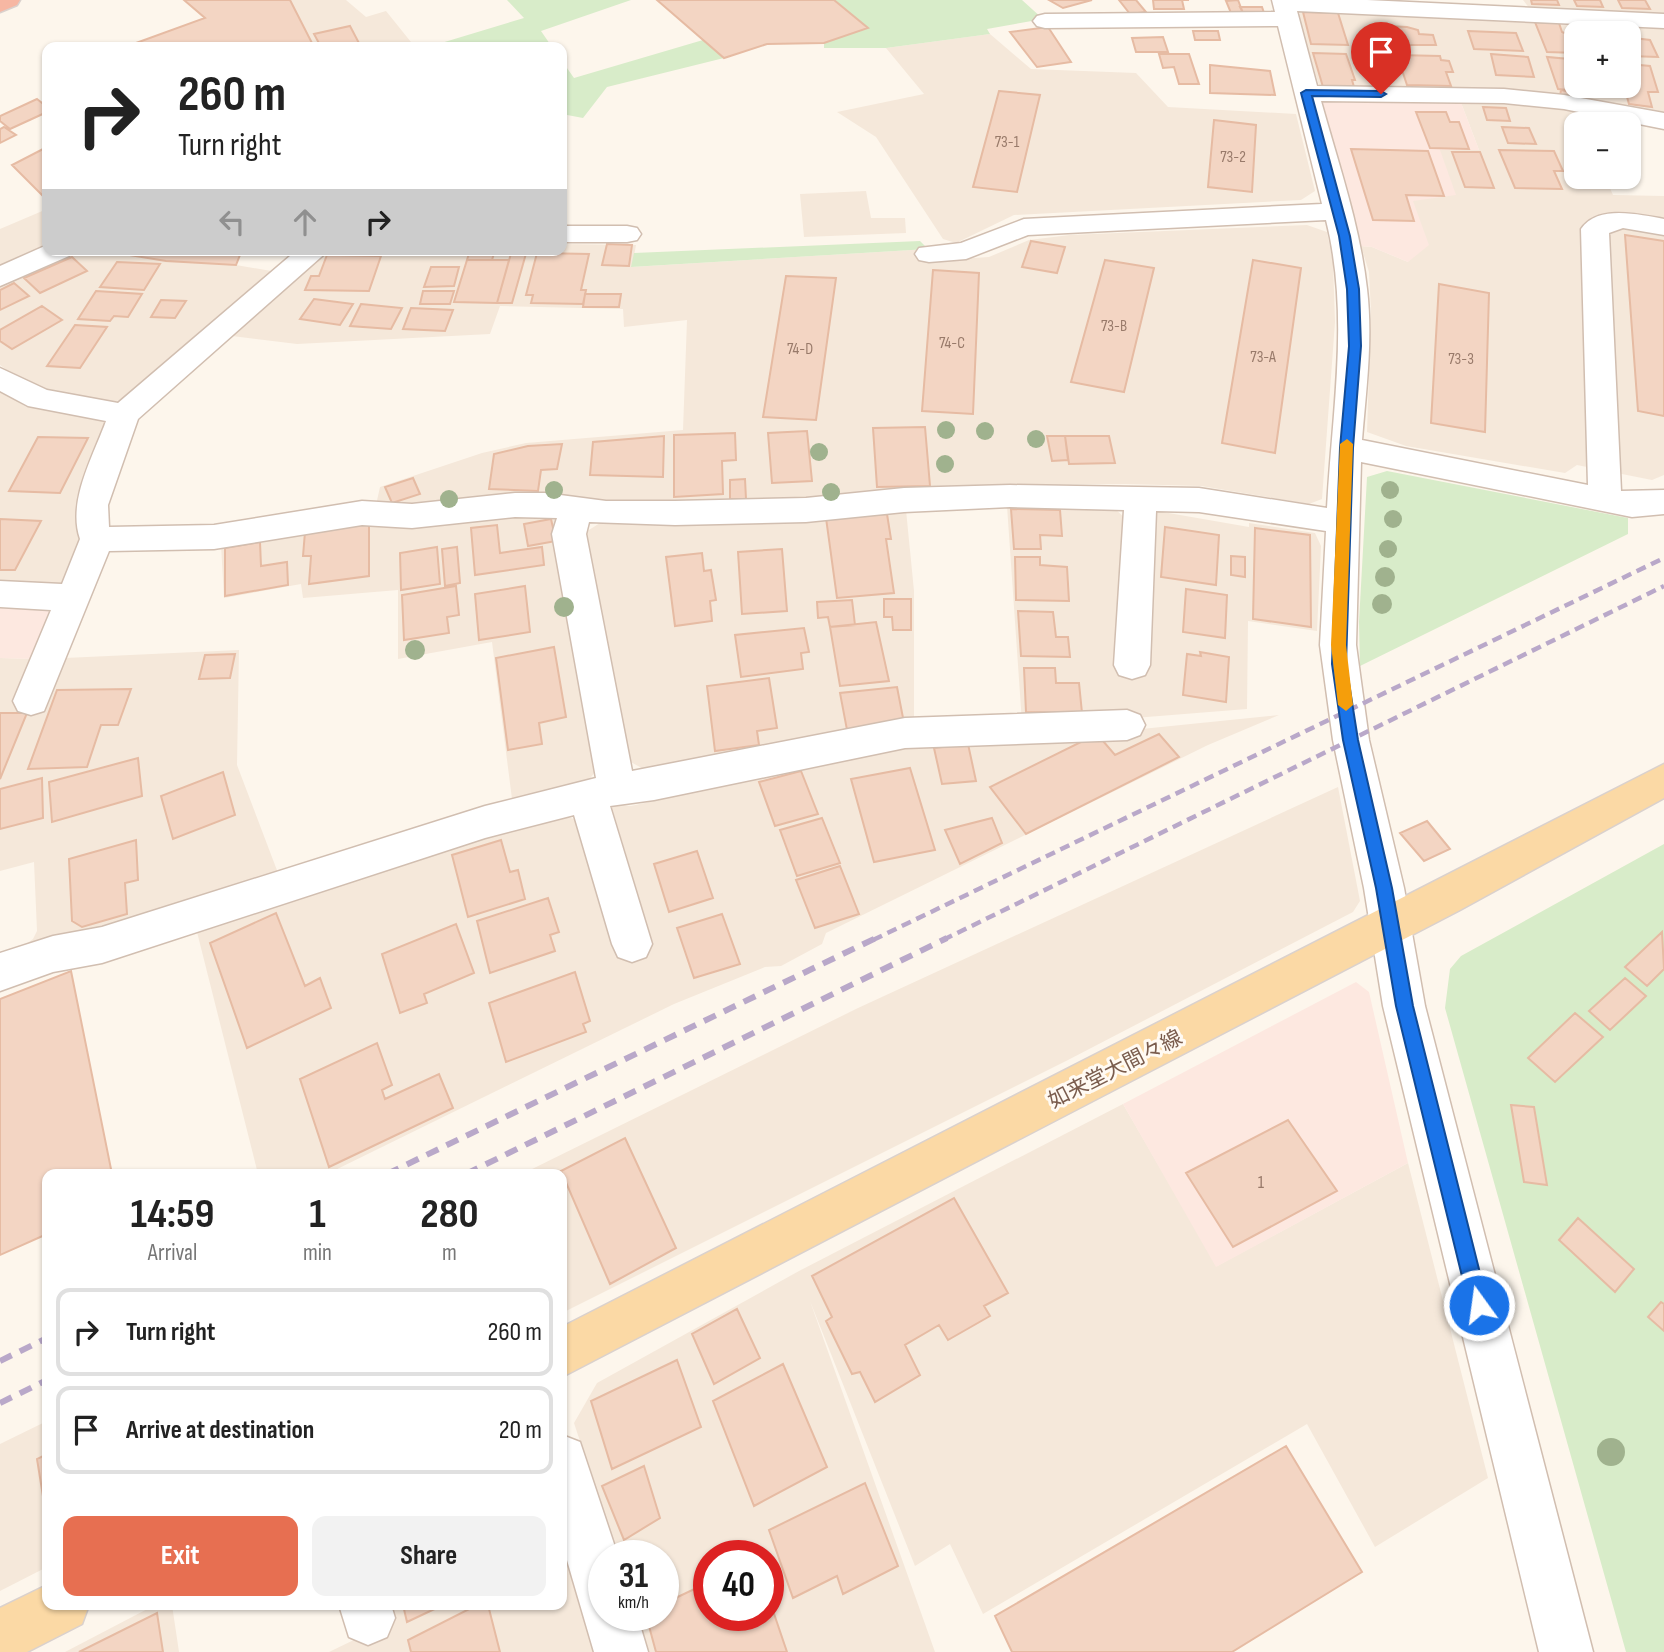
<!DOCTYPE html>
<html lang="en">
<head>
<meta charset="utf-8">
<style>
  body { margin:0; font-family:"Sofia Sans Condensed","Noto Sans JP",sans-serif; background:#f2f2f2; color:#222; height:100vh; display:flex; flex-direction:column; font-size:26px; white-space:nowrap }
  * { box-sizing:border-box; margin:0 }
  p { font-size:23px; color:#767676 }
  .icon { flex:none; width:38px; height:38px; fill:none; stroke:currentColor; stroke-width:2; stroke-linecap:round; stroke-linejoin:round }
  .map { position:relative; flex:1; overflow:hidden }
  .sheet { position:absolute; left:42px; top:1169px; width:525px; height:441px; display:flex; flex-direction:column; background:#fff; border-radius:14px; box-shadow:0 2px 5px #0004 }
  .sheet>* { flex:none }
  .guide { position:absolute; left:42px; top:42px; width:525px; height:214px; border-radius:14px; box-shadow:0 2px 5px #0004; background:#fff; color:#222; overflow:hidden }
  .controls { position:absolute; left:1564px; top:21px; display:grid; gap:14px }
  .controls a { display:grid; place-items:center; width:77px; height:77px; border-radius:14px; background:#fff; box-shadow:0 2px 5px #0004; font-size:35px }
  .speed { position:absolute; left:588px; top:1540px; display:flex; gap:14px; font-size:35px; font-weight:700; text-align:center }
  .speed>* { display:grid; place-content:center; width:91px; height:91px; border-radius:50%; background:#fff; box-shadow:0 2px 5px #0004; line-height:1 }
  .speed small { font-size:18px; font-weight:400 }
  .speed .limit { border:10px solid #d22; background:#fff; color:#111 }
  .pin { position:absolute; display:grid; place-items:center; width:60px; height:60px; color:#fff; margin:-72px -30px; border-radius:50% 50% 50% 0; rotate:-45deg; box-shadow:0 0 7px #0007 }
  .pin .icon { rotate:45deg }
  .me { position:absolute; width:77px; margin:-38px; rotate:346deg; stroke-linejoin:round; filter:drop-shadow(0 0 5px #0008) }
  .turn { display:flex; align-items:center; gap:24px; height:147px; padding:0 21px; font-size:32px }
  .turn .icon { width:91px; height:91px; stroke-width:2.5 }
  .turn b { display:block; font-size:49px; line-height:60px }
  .lanes { display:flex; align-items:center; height:66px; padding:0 21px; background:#0003; justify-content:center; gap:35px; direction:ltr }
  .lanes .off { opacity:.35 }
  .eta { display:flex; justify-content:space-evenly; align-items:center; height:119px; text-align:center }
  .eta b { font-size:42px; font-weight:700; line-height:49px }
  .action { display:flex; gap:14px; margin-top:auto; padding:14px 21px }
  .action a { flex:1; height:80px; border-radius:14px; background:#e76f51; color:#fff; font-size:28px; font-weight:700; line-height:80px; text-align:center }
  .action a+a { background:#f2f2f2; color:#222 }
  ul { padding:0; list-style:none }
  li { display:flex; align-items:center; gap:21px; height:88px; margin:0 14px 10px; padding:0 7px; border:4px solid #e0e0e0; border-radius:14px }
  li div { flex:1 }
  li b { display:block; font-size:26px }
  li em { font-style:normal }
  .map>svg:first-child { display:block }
  .residential { fill:#f5e8da; fill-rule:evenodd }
  .commercial { fill:#fde8e0 }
  .green { fill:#d8ecc9 }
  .building { fill:#f3d5c3; stroke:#e6bba3; stroke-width:2 }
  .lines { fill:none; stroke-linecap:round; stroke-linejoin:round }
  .minor-casing { stroke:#d1beb0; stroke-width:3 }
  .major-casing { stroke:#dad1cd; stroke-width:3 }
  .highway-casing { stroke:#dad1cd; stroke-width:3 }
  .minor { fill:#fff; fill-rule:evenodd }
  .major { fill:#fbd9a5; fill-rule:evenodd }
  .highway { fill:#f7b7a3; fill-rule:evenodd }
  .rail-far1 { stroke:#b9a8c9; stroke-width:4.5; stroke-dasharray:10 6; stroke-linecap:butt }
  .rail { stroke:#b9a8c9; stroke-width:6; stroke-dasharray:13 9; stroke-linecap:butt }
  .tree { fill:#a0b28e }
  .route { fill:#1a73e8; stroke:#114b97; stroke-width:2 }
  .slow { fill:#f59e0b }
  .labels { text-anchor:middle; stroke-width:6; stroke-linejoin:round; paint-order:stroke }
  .far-number-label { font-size:16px; fill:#987a6a }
  .number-label { font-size:18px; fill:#987a6a }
  .street-label { font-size:21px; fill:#7a5c4d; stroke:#fffaf3 }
</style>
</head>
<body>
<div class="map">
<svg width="1664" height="1652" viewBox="0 0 1664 1652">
  <rect width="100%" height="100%" fill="#fdf6ec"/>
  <path class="residential" d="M290,0H346L366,17L386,11L415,47H314Z
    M1523,0H1664V16L1530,9Z
    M1302,11L1664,27V116L1556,96L1320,89L1298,16ZM1577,33H1629V86H1577Z
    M990,34L1031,69L1136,73L1168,107L1296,114L1315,191L1301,200L1014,215L956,243L943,239L876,137L837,112L924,94L886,48Z
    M1460,100L1549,103L1630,120V125L1577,124V177H1605L1613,195L1664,196V475L1652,480L1577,465L1565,473L1406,446L1367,432L1371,311L1369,272L1361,246L1372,247L1408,262L1413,201L1440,150H1479Z
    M866,191L871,218H905L906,233L804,237L800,194Z
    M47,209V249L0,270V229Z
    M1307,225L1327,232L1333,263L1335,322L1322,499L1309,504L1201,486L1126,484L983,485L873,491L871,495L837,499L431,508L376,505L380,487L482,453L526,443L683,430L687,320L624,327L623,309L500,306L490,334L297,344L224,335L322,254L332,250H562V244L636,245L632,267L928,249L930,261L989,257L1029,240L1070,235Z
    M77,250H99L166,261L236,265L277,272L133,396L100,406L31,388L0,365V286Z
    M0,390L26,407L103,418L111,423L67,583L62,588L0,585Z
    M1007,506H1112L1129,522L1146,668L1157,511L1249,527V523L1315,533L1321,546L1317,631L1248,621L1247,709L1109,720L1022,723Z
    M906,510L914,591V724L651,773L627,760L581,535L600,523L655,525V520Z
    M536,511L554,514L600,765L586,784L512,799L492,642L398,659V590L303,598L301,584L224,598L221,545L300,528Z
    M239,650L237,765L278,873L14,953L33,939L37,931L34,862L0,871V658L36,659L18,702H48L65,658Z
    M1279,715L1208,745L826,933L822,944L781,966L765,967L674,1004L327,1174H258L197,932L445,850L565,816L583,822L619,948L651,938L611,804L631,806L911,744L1102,733Z
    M1338,787L1360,901L1353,912L1068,1060L562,1313V1174H522L858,1008Z
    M1123,1104L1217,1266L1408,1163L1488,1478L1375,1547L1307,1424L983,1614L950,1544L915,1566L810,1301L935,1652H649L637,1615H663V1556H618L574,1423L597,1383L799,1271ZM709,1556H768V1615H709Z
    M47,1421V1567L0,1591V1444Z
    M562,1524L599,1652H329L389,1623L385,1605H562Z
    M155,1605H172L179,1652H65Z"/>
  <path class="commercial" d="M1328,99L1460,100L1479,150H1440L1456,195L1413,201L1429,245L1408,262L1372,247L1361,246L1321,104Z
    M0,603L59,605L36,659L0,658Z
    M1356,982L1369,992L1408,1163L1216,1267L1123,1104Z"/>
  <path class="green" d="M507,0H631L541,31L552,47H428L524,18Z
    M834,0H1022L1043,19L987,29L990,34L886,48H824V43L867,28Z
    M703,40L724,58L607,87L583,118L562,114V61L574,78Z
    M920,241L928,249L631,267L634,253Z
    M1387,471L1628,518V534L1360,666L1359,622L1367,477Z
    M1664,844V1652H1626L1445,1008L1450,969L1461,956Z"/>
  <path class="building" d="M184,0H290L314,47H125L205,18Z
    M657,0H834L868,28L824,43L767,44L724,58Z
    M1049,0H1092L1063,8Z
    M1119,0H1136L1146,12L1130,14Z
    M1153,0H1189H1182L1184,9H1154Z
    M1238,0L1243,13H1231L1226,1Z
    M1531,0H1557L1559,5L1532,4Z
    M1574,0H1600L1603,7L1577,6Z
    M1618,0H1645L1650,9L1622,8Z
    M1240,7H1262L1264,13H1243Z
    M1303,12L1338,13L1348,45L1311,44Z
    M1535,22L1559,23L1562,32L1577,38V53L1547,52Z
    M350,26L361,47H321L314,34Z
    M1388,26L1407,27L1418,30L1419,34L1433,35L1436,45H1393Z
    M1048,27L1071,62L1037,67L1010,32Z
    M1606,27L1630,28L1634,38L1650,40L1658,57L1629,56V33H1609Z
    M1193,31H1218L1220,40H1195Z
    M1468,31L1516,33L1523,51L1474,49Z
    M1163,37L1168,52H1136L1132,38Z
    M1313,53L1346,54L1355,80H1352L1354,87H1323Z
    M1159,54H1189L1199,84H1179L1174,67L1163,68Z
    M1491,54L1528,57L1534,77L1496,75Z
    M1397,55L1440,56L1441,60L1449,61L1453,72H1446L1451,86L1407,85Z
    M1568,55L1577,56V86H1585L1588,92L1558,89L1547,57L1570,59Z
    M1629,64L1650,66L1658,92H1648L1652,107L1629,104L1624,86H1629Z
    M1210,65L1270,71L1275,95L1210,93Z
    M1561,90L1588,95L1587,101L1560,96Z
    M999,91L1040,95L1017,192L973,187Z
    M37,99L47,107V112L10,129L0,121V116Z
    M1483,107L1506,108L1510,121L1487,120Z
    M1416,112H1446L1450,122H1459L1469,149L1430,148Z
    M1214,120L1256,125L1252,192L1208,187Z
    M4,127L16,135L0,143V129Z
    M1502,127L1529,128L1536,144L1508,143Z
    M47,147V200L12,165Z
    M1351,149L1428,151L1444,196L1406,195L1414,221L1373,220Z
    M1499,150L1554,151L1563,171H1554L1562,189L1515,188Z
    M1452,152H1480L1494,188L1465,187Z
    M1625,235L1664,241V416L1638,411Z
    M1031,241L1065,247L1057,273L1022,267Z
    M607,244L632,245L629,266L602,265Z
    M99,250H242L236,265L166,261Z
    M470,250H495L492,260H467Z
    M512,250H527L512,303H497Z
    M537,253L589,254L581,290H586L583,304L531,303L533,295H526Z
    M327,255L381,256L369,291L305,290L311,276H319Z
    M72,257L87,271L40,293L24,278Z
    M467,260H509L497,303L454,302Z
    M1105,260L1154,268L1124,392L1071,382Z
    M1253,260L1301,268L1275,453L1222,443Z
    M117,262L160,264L144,290L100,287Z
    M431,267H459L454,286L424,287Z
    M933,270L979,273L973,414L922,411Z
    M786,276L836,278L816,420L763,417Z
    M14,283L29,296L0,310V290Z
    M1439,284L1489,293L1485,432L1431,423Z
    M96,291L142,294L128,317L114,316L110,321L78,319Z
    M423,291H454L450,304H420Z
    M585,294H621L619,307H583Z
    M314,299L353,304L340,325L300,319Z
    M161,300L186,301L175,318L151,317Z
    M361,304L402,308L391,329L350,326Z
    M42,306L62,320L12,349L0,341V330Z
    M411,308L453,310L445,331L403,329Z
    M75,325L107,327L80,368L47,366Z
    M925,427L930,486L877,487L873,428Z
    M807,431L812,481L772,483L768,433Z
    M735,433L736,460L722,461L723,494L674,497V435Z
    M664,436L663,477L590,475L593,442Z
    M1047,436H1065L1068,460L1052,461Z
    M1065,436H1109L1115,463L1069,464Z
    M38,437L88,438L60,493L9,491Z
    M562,444L557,469L541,470L538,491L489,489L494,454L528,446Z
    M413,478L420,494L392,503L385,487Z
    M745,479L746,499H730V480Z
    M1011,509L1060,510L1062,536L1040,535L1041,549H1014Z
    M887,514L891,539H886L894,593L837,598L826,518Z
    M0,519L41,521L15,570H0Z
    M551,519L556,541L528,546L524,524Z
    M369,523V576L309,584L311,556H303L305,532Z
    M497,525L500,553L542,547L544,565L475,575L471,528Z
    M1165,527L1219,535L1216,585L1161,577Z
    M1255,528L1310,535L1311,627L1253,619Z
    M260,542L261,566L287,562L288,585L225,596V548Z
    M437,547L440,584L401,590L400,553Z
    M457,547L460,583L445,586L442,549Z
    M782,549L787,611L742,614L738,552Z
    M702,553L704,571L711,570L716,600L710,601L712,621L675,626L666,557Z
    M1231,556L1245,557V577L1231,575Z
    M1015,557H1040V565L1067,567L1069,601L1016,600Z
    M456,586L459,615L447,617L449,633L404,640L402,595Z
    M525,586L530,632L479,640L475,594Z
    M1186,589L1227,595L1225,638L1183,632Z
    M884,599H911V630H893L892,617H884Z
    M852,600L855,625L830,627L828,617L818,618L817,602Z
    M1018,611L1053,612L1056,637H1068L1070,657L1021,656Z
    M876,622L889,681L840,686L830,627Z
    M804,628L809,652L801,653L803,669L741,677L735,635Z
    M554,647L566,717L539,723L542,744L508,750L496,658Z
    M1200,652L1229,657L1226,702L1183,695L1187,654L1201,656Z
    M235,654L230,678L199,679L205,655Z
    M1024,668H1055L1056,683H1079L1082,713L1026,712Z
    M769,678L777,728L757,731L759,745L715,751L707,686Z
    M897,687L904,723L847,730L840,693Z
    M131,689L118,725H101L87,767L28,769L57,690Z
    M0,713H27L0,779Z
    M1097,734L1115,755L1159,734L1179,757L1026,834L990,787Z
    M968,744L976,781L942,784L934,748Z
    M138,758L142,796L52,822L49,782Z
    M910,768L935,850L874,862L851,779Z
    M801,771L818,814L775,826L759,782Z
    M223,772L235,815L173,839L161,796Z
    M42,778L43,818L0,829V789Z
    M822,818L840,863L797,876L780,830Z
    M992,818L1002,843L960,864L945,830Z
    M1427,821L1450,849L1424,861L1400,833Z
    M136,840L138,880L125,883L127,914L82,927L72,921L69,859Z
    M501,840L510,872L518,870L525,899L468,917L452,855Z
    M697,851L713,898L669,912L654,864Z
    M840,866L859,914L815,928L796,880Z
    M548,898L559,932L550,935L555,951L490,973L477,921Z
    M276,913L305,986L320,978L331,1008L247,1048L210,943Z
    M722,914L740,964L694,978L677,928Z
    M456,924L474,973L424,994L427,1003L400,1013L382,954Z
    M1662,932L1664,969L1647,986L1625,967Z
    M71,971L112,1174H47V1234L0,1255V999Z
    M575,972L590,1021L583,1024L586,1032L506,1062L489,1003Z
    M1625,978L1646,996L1610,1030L1589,1011Z
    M1575,1013L1603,1037L1555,1082L1528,1058Z
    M377,1043L392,1085L382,1090L385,1099L439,1074L453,1108L329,1167L300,1079Z
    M1511,1105L1534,1107L1547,1185L1524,1182Z
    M1288,1120L1337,1191L1233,1247L1186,1173Z
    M625,1138L676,1248L610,1284L561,1171Z
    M954,1198L1008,1293L984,1306L990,1316L948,1340L939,1325L905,1345L920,1375L875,1402L860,1372L852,1374L826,1321L832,1317L812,1276Z
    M1578,1218L1634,1269L1615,1292L1559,1240Z
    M1661,1302L1664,1304V1331L1648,1317Z
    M737,1309L760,1358L714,1384L692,1334Z
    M677,1360L701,1427L612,1469L591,1401Z
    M783,1364L827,1467L754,1506L713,1401Z
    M1286,1446L1362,1572L1232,1652H1012L995,1616Z
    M47,1454V1521L37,1459Z
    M644,1466L660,1518L624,1540L602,1486Z
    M865,1483L898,1566L843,1594L837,1576L793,1598L769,1530Z
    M709,1582V1615H768V1596L787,1652H656L646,1615H663V1604Z
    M403,1605H443L407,1622Z
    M477,1605H488L500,1652H411L408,1640Z
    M157,1613L163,1652H79Z"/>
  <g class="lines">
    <g class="minor-casing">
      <path id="minor" d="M1272,0H1367L1664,14V28L1297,11L1317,86L1504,89L1564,95L1664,113V129L1564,109L1504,103L1321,101C1338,162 1360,226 1367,289C1373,340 1366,390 1362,440L1588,485L1581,229C1598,204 1640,215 1664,219V235L1623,228L1609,233L1621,491L1664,490V514L1632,517L1361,462L1356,645L1369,740L1404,888L1425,1006L1593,1652H1539L1383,1006L1364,888L1333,740L1320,645L1326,531L1199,512L1156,511L1150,665L1145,675L1132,679L1119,675L1114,665L1124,510L1010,507L904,512L806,522L675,525L589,522L586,534L632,771L905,718L1127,710L1140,715L1145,725L1140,735L1127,740L905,748L654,800L610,806L652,944L646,957L632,962L618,957L612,944L574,815L485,838L102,963L53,972L0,991V953L53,936L102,927L485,806L596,778L552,534L557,518L515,517L412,528L362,525L214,549L109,551L44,711L31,715L18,711L13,701L51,610L0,607V581L62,584L80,539C67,501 93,457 106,421L28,406L0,391V368L47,390L118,403L297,250H329L138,419L108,505L109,527L214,525L362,501L412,504L515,493H545L606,501H675L806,498L904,488L1010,485L1199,488L1327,508C1332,411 1350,316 1326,220L1028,235L966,259L929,262L919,260L915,254L919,248L961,243L1024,219L1322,204L1278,26L1045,28L1037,26L1033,21L1037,16L1045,14L1275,12Z
        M562,226H627L637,228L641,234L637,240L627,242H562Z
        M47,245V250H73L69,256L0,286V266Z
        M562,1435L580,1442L618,1556H604V1615H637L648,1652H594L562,1543Z
        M339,1605H391L395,1618L387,1637L368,1645L349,1637Z"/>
    </g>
    <g class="major-casing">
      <path id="major" d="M1664,764V798L1460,910L562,1377V1327Z
        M47,1585V1605H89L82,1624L27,1652H0V1608Z"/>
    </g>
    <g class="highway-casing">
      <path id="highway" d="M0,0H20L17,5L0,12Z"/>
    </g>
    <use href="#minor" class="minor"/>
    <use href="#major" class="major"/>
    <use href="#highway" class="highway"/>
    <path class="rail-far1" d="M873,940L1664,558
      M943,940L1664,586"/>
    <path class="rail" d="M387,1174L876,938
      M466,1174L947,938
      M0,1361L47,1338
      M0,1403L47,1380"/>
  </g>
  <g class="tree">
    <circle cx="946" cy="430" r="9"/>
    <circle cx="985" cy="431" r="9"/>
    <circle cx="1036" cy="439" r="9"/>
    <circle cx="819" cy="452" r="9"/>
    <circle cx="945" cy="464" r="9"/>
    <circle cx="554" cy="490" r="9"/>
    <circle cx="1390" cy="490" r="9"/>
    <circle cx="831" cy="492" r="9"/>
    <circle cx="449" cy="499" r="9"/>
    <circle cx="1393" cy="519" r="9"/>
    <circle cx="1388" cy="549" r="9"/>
    <circle cx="1385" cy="577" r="10"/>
    <circle cx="1382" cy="604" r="10"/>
    <circle cx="564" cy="607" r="10"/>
    <circle cx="415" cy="650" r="10"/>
    <circle cx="1611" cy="1452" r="14"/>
  </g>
  <path class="route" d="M1306,90L1381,91L1386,94L1381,97L1312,96L1350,236L1359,289L1361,346L1353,448L1346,664L1358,740L1392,888L1413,1006L1488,1305L1486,1312L1479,1315L1472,1312L1469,1305L1396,1006L1376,888L1343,740L1332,664L1340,448L1349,346L1347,289L1339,236L1301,93Z"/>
  <path class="slow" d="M1347,439L1353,444L1346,645L1353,705L1346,711L1338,705L1331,645L1340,444Z"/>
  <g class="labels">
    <g class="far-number-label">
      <text x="1007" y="147">73-1</text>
      <text x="1233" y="162">73-2</text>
      <text x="1114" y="331">73-B</text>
      <text x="952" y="348">74-C</text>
      <text x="800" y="354">74-D</text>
      <text x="1263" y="362">73-A</text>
      <text x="1461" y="364">73-3</text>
    </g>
    <g class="number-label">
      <text x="1261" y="1188">1</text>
    </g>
    <g class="street-label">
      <text transform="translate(1115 1069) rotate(-27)" y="7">如来堂大間々線</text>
    </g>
  </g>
</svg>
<div class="controls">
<a>+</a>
<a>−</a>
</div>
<div class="speed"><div>31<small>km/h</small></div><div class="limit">40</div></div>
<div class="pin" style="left:1381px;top:94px;background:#d93025"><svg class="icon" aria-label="arrive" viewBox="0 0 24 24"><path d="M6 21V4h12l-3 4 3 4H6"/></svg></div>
<svg class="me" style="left:1479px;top:1305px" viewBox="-20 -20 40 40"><circle r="17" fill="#1a73e8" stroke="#fff" stroke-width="3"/><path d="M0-11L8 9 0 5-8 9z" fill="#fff"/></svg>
<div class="guide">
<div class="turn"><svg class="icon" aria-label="right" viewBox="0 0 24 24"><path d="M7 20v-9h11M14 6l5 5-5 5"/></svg><div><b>260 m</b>Turn right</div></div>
<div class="lanes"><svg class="icon off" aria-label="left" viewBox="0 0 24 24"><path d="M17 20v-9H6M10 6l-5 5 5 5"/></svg><svg class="icon off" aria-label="ahead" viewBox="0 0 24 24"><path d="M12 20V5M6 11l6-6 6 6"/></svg><svg class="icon" aria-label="right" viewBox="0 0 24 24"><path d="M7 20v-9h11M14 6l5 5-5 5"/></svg></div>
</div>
<section class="sheet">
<div class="eta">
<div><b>14:59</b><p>Arrival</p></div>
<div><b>1</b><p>min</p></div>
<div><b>280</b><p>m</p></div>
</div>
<ul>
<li><svg class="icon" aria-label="right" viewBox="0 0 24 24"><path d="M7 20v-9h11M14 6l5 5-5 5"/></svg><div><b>Turn right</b></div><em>260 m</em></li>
<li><svg class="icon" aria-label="arrive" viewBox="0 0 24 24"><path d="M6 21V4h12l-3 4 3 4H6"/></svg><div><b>Arrive at destination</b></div><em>20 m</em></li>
</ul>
<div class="action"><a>Exit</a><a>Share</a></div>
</section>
</div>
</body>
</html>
